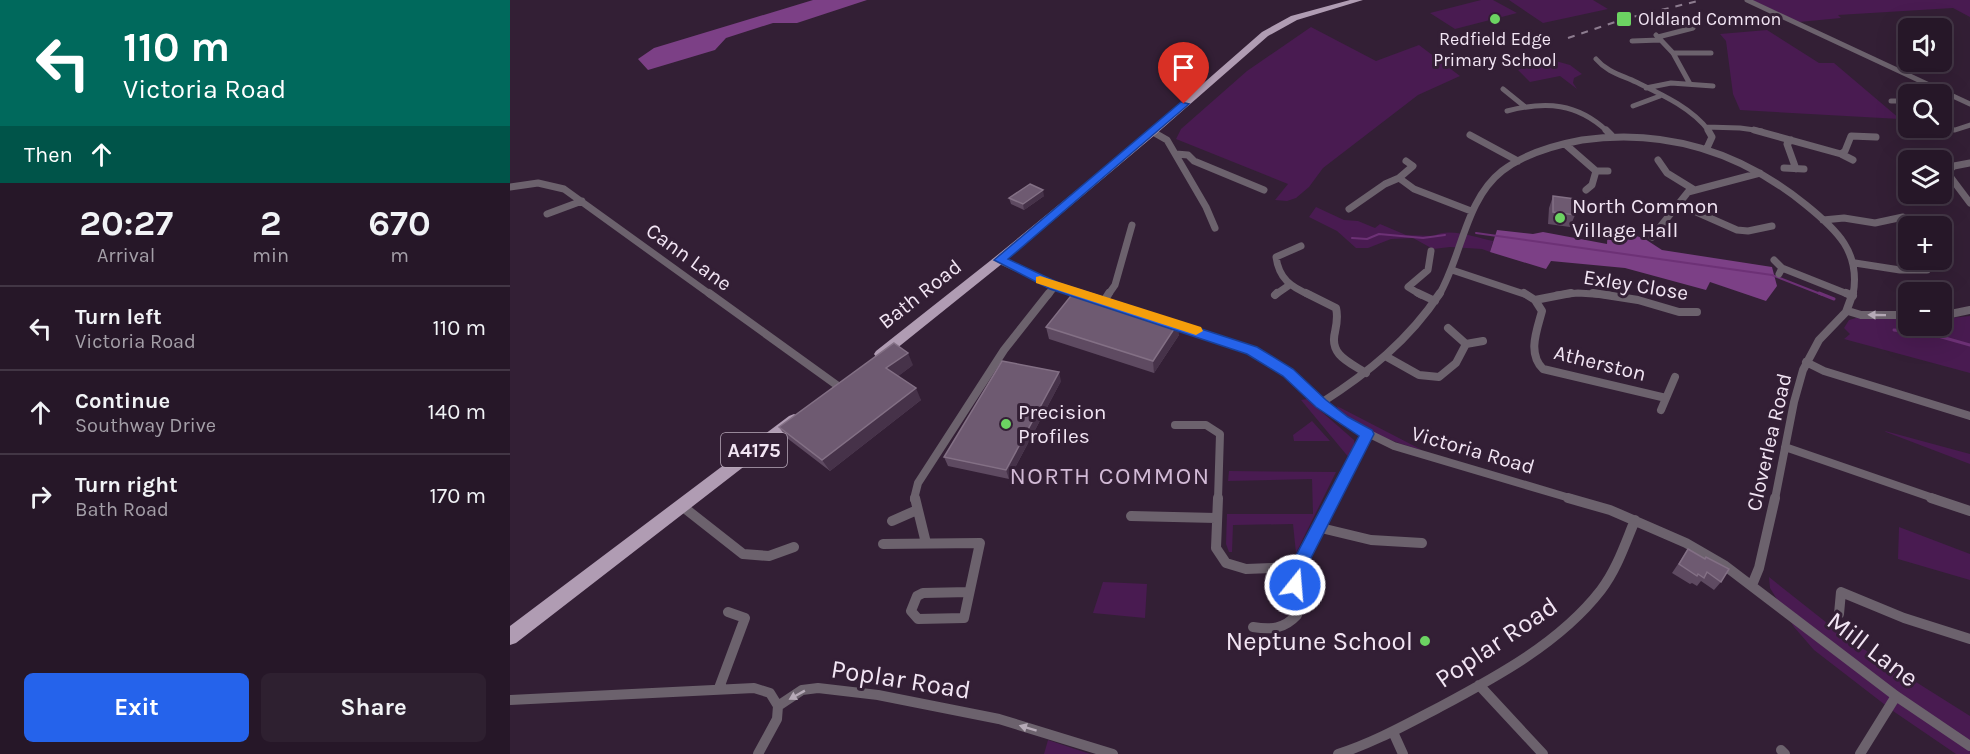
<!DOCTYPE html>
<html lang="en">
<head>
<meta charset="utf-8">
<style>
  body { margin:0; font-family:Karla,sans-serif; background:#2e2030; color:#f1f3f6; height:100vh; display:flex; flex-direction:column; font-size:22px; white-space:nowrap }
  * { box-sizing:border-box; margin:0 }
  p { font-size:20px; color:#a49fa8 }
  .icon { flex:none; width:33px; height:33px; fill:none; stroke:currentColor; stroke-width:2; stroke-linecap:round; stroke-linejoin:round }
  .map { position:relative; flex:1; overflow:hidden }
  .drawer { display:flex; flex-direction:column; background:#261728; width:510px }
  .drawer>* { flex:none }
  .guide { background:#00695c; color:#fff; overflow:hidden }
  .buttons { position:absolute; left:1388px; top:18px; display:grid; gap:12px }
  .buttons a { display:grid; place-items:center; width:54px; height:54px; border-radius:9px; background:#261728; box-shadow:0 6px 24px #0002,0 0 0 2px #423645; font-size:30px }
  .pin { position:absolute; display:grid; place-items:center; width:51px; height:51px; color:#fff; margin:-62px -26px; border-radius:50% 50% 50% 0; rotate:-45deg; box-shadow:0 0 6px #0007 }
  .pin .icon { rotate:45deg }
  .me { position:absolute; width:66px; margin:-33px; rotate:17deg; stroke-linejoin:round; filter:drop-shadow(0 0 4px #0008) }
  .turn { display:flex; align-items:center; gap:21px; height:126px; padding:0 24px; font-size:27px }
  .turn .icon { width:78px; height:78px; stroke-width:2.5 }
  .turn b { display:block; font-size:42px; line-height:51px }
  .then { display:flex; align-items:center; height:57px; padding:0 24px; background:#0003; gap:12px; font-size:22px }
  .eta { display:flex; justify-content:space-evenly; align-items:center; height:102px; text-align:center }
  .eta b { font-size:36px; font-weight:700; line-height:42px }
  .button { display:flex; gap:12px; margin-top:auto; padding:12px 24px }
  .button a { flex:1; height:69px; border-radius:9px; background:#2563eb; color:#fff; font-size:24px; font-weight:700; line-height:69px; text-align:center }
  .button a+a { background:#2e2030; color:#f1f3f6 }
  ul { padding:0; list-style:none }
  li { display:flex; align-items:center; gap:18px; height:84px; padding:0 24px; border-top:2px solid #423645 }
  li div { flex:1 }
  li b { display:block; font-size:22px }
  li em { font-style:normal }
  main { display:flex; flex:1; min-height:0 }
  .map>svg:first-child { display:block }
  .green { fill:#491b51 }
  .forest { fill:#7c4086 }
  .lines { fill:none; stroke-linecap:round; stroke-linejoin:round }
  .stream-far1 { stroke:#6d3176; stroke-width:2 }
  .stream { stroke:#6d3176; stroke-width:3 }
  .street-far3 { stroke:#6c626d; stroke-width:5 }
  .street-far2 { stroke:#6c626d; stroke-width:7 }
  .street-far1 { stroke:#6c626d; stroke-width:8 }
  .street { stroke:#6c626d; stroke-width:10 }
  .primary { fill:#b09cb3; fill-rule:evenodd }
  .rail { stroke:#8d7c8f; stroke-width:2; stroke-dasharray:7 7; stroke-linecap:butt }
  .wall { fill:#5e4a61 }
  .shaded-wall { fill:#463249 }
  .building { fill:#6e5a71; stroke:#837085; stroke-width:1.5 }
  .oneway { fill:#b6aab7 }
  .route { fill:#2563eb; stroke:#184099; stroke-width:1.5 }
  .slow { fill:#f59e0b }
  .poi-dot { fill:#6cd362; stroke:#331f35; stroke-width:2 }
  .labels { text-anchor:middle; stroke-width:6; stroke-linejoin:round; paint-order:stroke }
  .far-poi-label { font-size:18px; fill:#f2e5f4; stroke:#331f35; text-anchor:start }
  .shield { fill:#331f35; stroke:#b9aabb; stroke-width:1.5 }
  .shield-label { font-size:20px; font-weight:bold; fill:#f2e5f4 }
  .poi-label { font-size:21px; fill:#f2e5f4; stroke:#331f35; text-anchor:start }
  .street-label { font-size:21px; fill:#f2e5f4; stroke:#331f35 }
  .quarter-label { font-size:24px; letter-spacing:1.5px; fill:#d2bad6; stroke:#331f35 }
  .near-poi-label { font-size:26px; fill:#f2e5f4; stroke:#331f35; text-anchor:end }
  .near-street-label { font-size:26px; fill:#f2e5f4; stroke:#331f35 }
</style>
</head>
<body>
<main>
<section class="drawer">
<div class="guide">
<div class="turn"><svg class="icon" aria-label="left" viewBox="0 0 24 24"><path d="M17 20v-9H6M10 6l-5 5 5 5"/></svg><div><b>110 m</b>Victoria Road</div></div>
<div class="then">Then<svg class="icon" aria-label="ahead" viewBox="0 0 24 24"><path d="M12 20V5M6 11l6-6 6 6"/></svg></div>
</div>
<div class="eta">
<div><b>20:27</b><p>Arrival</p></div>
<div><b>2</b><p>min</p></div>
<div><b>670</b><p>m</p></div>
</div>
<ul>
<li><svg class="icon" aria-label="left" viewBox="0 0 24 24"><path d="M17 20v-9H6M10 6l-5 5 5 5"/></svg><div><b>Turn left</b><p>Victoria Road</p></div><em>110 m</em></li>
<li><svg class="icon" aria-label="ahead" viewBox="0 0 24 24"><path d="M12 20V5M6 11l6-6 6 6"/></svg><div><b>Continue</b><p>Southway Drive</p></div><em>140 m</em></li>
<li><svg class="icon" aria-label="right" viewBox="0 0 24 24"><path d="M7 20v-9h11M14 6l5 5-5 5"/></svg><div><b>Turn right</b><p>Bath Road</p></div><em>170 m</em></li>
</ul>
<div class="button"><a>Exit</a><a>Share</a></div>
</section>
<div class="map">
<svg width="1460" height="754" viewBox="0 0 1460 754">
  <rect width="100%" height="100%" fill="#331f35"/>
  <path class="green" d="M971,0H983L1007,13L945,29L920,13Z
    M999,0H1083L1098,9L1033,23Z
    M1242,0H1460V17L1443,8L1328,15L1331,18L1289,22Z
    M801,27L866,61L909,45L950,76L908,95L813,168L799,187L786,198L777,201L765,200L778,184L666,139L671,129L737,71Z
    M1257,30L1309,63H1324L1390,119L1230,110L1223,94L1216,41L1210,34Z
    M1035,58L1060,65L1072,74L1064,78L1063,83L1067,89L1050,76L1020,82L1008,70Z
    M806,207L834,220L848,221L865,228L870,224L896,235L924,236C939,227 967,238 983,241L980,252L972,249L940,247L923,249L903,238L881,239L858,248H846L827,231L799,217Z
    M1460,316V373L1334,339L1340,334L1334,328L1339,320L1346,318H1398V326H1431V319Z
    M797,399L844,440L845,445L840,459L791,400Z
    M827,406L912,450C893,445 831,425 827,406Z
    M802,421L820,441H784L783,435Z
    M1375,431L1460,454V464L1376,432Z
    M719,471L826,472L786,553L783,524L723,525L722,552H719L716,544L717,514H803L802,479L718,481Z
    M1389,527L1460,554V580L1388,559Z
    M1259,577L1336,638L1460,716V754H1446L1383,711L1304,650L1284,627L1260,588Z
    M593,582L637,584L635,618L583,613Z
    M538,740L580,754H534Z"/>
  <path class="forest" d="M303,0H357L287,23H263L216,38L205,50L138,70L128,59L144,48Z
    M1098,226L1135,239L1152,250L1262,267L1267,286L1256,301L1200,282L1196,290L1115,268L1041,261L1036,269L980,252L987,230L1023,234L1033,232L1097,244Z"/>
  <g class="lines">
    <path class="stream-far1" d="M966,233L1262,275L1313,295
      M842,238L857,239L869,234L913,238L935,235"/>
    <path class="stream" d="M1309,293L1324,299
      M1384,330L1421,334L1460,345"/>
    <path class="street-far3" d="M1237,0L1460,104
      M1146,35L1163,53L1180,84
      M1148,37L1183,28
      M1122,41L1150,40
      M1163,53H1201
      M1086,59C1097,72 1111,75 1126,82C1151,94 1182,108 1199,131
      M1136,88L1161,83L1203,86
      M993,89L1014,106
      M1381,101H1398
      M1123,106L1150,96
      M997,111C1036,101 1067,103 1097,131
      M1196,127L1230,128L1252,131
      M1429,128L1445,130L1460,125"/>
    <path class="street-far2" d="M1096,130L1101,135
      M1244,130L1331,154L1335,151L1341,136L1366,137
      M643,132L657,140L696,207L705,228
      M960,135L1008,161
      M1281,140L1277,144L1286,169
      M1055,144L1086,171L1082,185L1076,190
      M1197,148L1202,137L1198,130
      M666,154L678,155L684,161L754,190
      M1331,154L1343,160
      M1148,160L1157,173L1183,189
      M896,161L903,166L889,178L904,189L961,211
      M1460,163L1444,166L1439,170V175L1460,203
      M1274,168L1294,169
      M1086,171H1098
      M0,187L28,183L54,189L201,295
      M1168,204L1227,230L1238,231L1262,226
      M839,209L875,184L889,178
      M37,214L72,201
      M1313,220L1334,218L1365,223L1393,217
      M1142,237L1178,192L1250,173
      M791,246L766,257C769,279 781,287 800,295
      M489,260L545,286L573,295
      M1264,260L1272,268L1269,274
      M1345,263L1390,270H1417
      M1272,268L1340,295
      M942,270L1017,295
      M538,295L545,286
      M598,295L605,285L622,225
      M765,295L778,286
      M911,295L898,287L918,270L921,251
      M929,295C952,256 955,200 992,171C1014,154 1045,145 1072,140C1155,128 1231,152 1296,205C1327,230 1351,252 1343,295
      M1047,295L1068,293L1099,295"/>
    <path class="street-far1" d="M199,293L328,386
      M569,293L616,308
      M796,293L826,308C828,316 827,323 825,332C819,355 839,362 856,373
      M908,293L925,301
      M1014,293L1025,300L1032,311C1027,330 1017,353 1033,369L1156,398
      M1083,293L1128,300L1169,312H1187
      M1336,293L1343,296
      M765,295L767,293
      M1025,300L1061,293
      M594,301L599,293
      M1338,311L1351,315H1398
      M1431,316L1460,310
      M659,322L742,350L778,372L833,421L884,446L1063,499
      M956,344L973,341
      M877,357L909,375L929,377L946,363L956,344L938,328
      M1296,362L1314,371L1460,416
      M811,403C858,373 899,340 930,293
      M1151,410L1165,377
      M665,425H696L710,434L708,499
      M1275,447L1426,499
      M404,499L408,483L494,350L539,293
      M825,499L857,434
      M1265,499L1284,402L1293,370L1309,340L1336,312L1343,293"/>
    <path class="street" d="M405,498L416,543
      M708,498L706,548L716,563L736,569L788,567
      M1058,498L1100,510L1176,543L1214,565L1386,696L1460,746
      M1421,498L1460,511
      M172,506L233,554L259,556L284,547
      M621,516L706,518
      M382,521L407,510
      M811,528L861,540L912,543
      M373,544L470,543L454,618L408,619L401,611L407,596L413,593L459,592
      M1242,585L1249,568L1265,498
      M1329,614L1331,592L1394,618L1460,639
      M743,627C761,630 774,629 787,615L785,585L788,567L826,498
      M969,685L1033,754
      M209,688L235,618L218,612
      M0,700L244,688L260,693L268,706
      M268,706L292,690L308,688L368,695L489,719L603,754
      M883,732L893,754
      M1271,750L1275,754
      M248,754L267,719L268,706
      M828,754C863,743 895,725 928,708C986,677 1050,643 1091,590C1107,569 1115,544 1125,520
      M1350,754L1386,696"/>
    <path class="primary" d="M840,0H853L787,20L758,36L646,134L493,263L376,357H366L364,354L366,351L485,257L640,130L752,32L781,16Z
      M284,414L289,416L291,420L289,424L6,643L0,645V626L279,416Z"/>
    <path class="rail" d="M1058,38L1114,19L1192,0"/>
  </g>
  <path class="wall" d="M534,196L514,210L501,204L499,198Z
    M1043,196L1065,215L1060,227L1038,224L1039,208Z
    M536,327L669,335L644,373L539,339Z
    M403,365L388,376L411,400L320,471L277,438L269,427Z
    M551,381L499,479L438,466L434,457Z
    M1178,549L1194,559L1196,557L1211,582L1204,590L1191,581L1187,586L1182,583L1180,584L1162,573Z"/>
  <path class="shaded-wall" d="M533,190L534,196L514,210L513,204Z
    M668,323L669,335L644,373L643,361Z
    M398,353L403,365L382,381L376,368Z
    M549,372L551,381L499,479L496,470Z
    M406,388L411,400L320,471L312,460Z"/>
  <path class="building" d="M520,184L533,190L513,204L499,198Z
    M1043,196L1065,199V215L1043,212Z
    M564,292L668,323L643,361L536,327Z
    M384,343L398,353L376,368L406,388L312,460L269,427Z
    M492,361L549,372L496,470L434,457Z
    M1178,549L1195,559L1196,557L1219,569L1211,582L1197,572L1194,578L1188,574L1187,576L1169,564Z"/>
  <defs><path id="oneway-solid" d="M-6-.8H1V-3.2L6.5 0L1 3.2V.8H-6Z" transform="scale(1.5)"/></defs>
  <g class="oneway">
    <use href="#oneway-solid" transform="translate(1367 315) rotate(-179)"/>
    <use href="#oneway-solid" transform="translate(287 695) rotate(151)"/>
    <use href="#oneway-solid" transform="translate(518 728) rotate(-163)"/>
  </g>
  <path class="route" d="M671,102L679,104L498,259L549,283L747,347L783,369L816,400L838,417L862,430L864,434L796,568L791,591L785,593L779,591L777,585L780,567L849,436L806,407L773,376L737,354L540,289L484,260Z"/>
  <path class="slow" d="M530,276L691,327L693,331L686,335L526,283V277Z"/>
  <g class="poi-dot">
    <circle cx="985" cy="19" r="6"/>
    <rect x="1106" y="11" width="16" height="16" rx="3"/>
    <circle cx="1050" cy="218" r="6"/>
    <circle cx="496" cy="424" r="6"/>
    <circle cx="915" cy="641" r="6"/>
  </g>
  <g class="labels">
    <g class="far-poi-label">
      <text x="1128" y="25">Oldland Common</text>
      <text x="985" y="45" text-anchor="middle">Redfield Edge<tspan x="985" dy="21">Primary School</tspan></text>
    </g>
    <rect class="shield" x="211" y="433" width="66" height="34" rx="4.5"/>
    <g class="shield-label">
      <text x="244" y="457">A4175</text>
    </g>
    <g class="poi-label">
      <text x="1062" y="213">North Common<tspan x="1062" dy="24">Village Hall</tspan></text>
      <text x="508" y="419">Precision<tspan x="508" dy="24">Profiles</tspan></text>
    </g>
    <g class="street-label">
      <text transform="translate(179 257) rotate(36)" y="7">Cann Lane</text>
      <text transform="translate(1126 285) rotate(9)" y="7">Exley Close</text>
      <text transform="translate(410 294) rotate(-38)" y="7">Bath Road</text>
      <text transform="translate(1090 363) rotate(14)" y="7">Atherston</text>
      <text transform="translate(1259 442) rotate(-77)" y="7">Cloverlea Road</text>
      <text transform="translate(963 450) rotate(16)" y="7">Victoria Road</text>
    </g>
    <g class="quarter-label">
      <text x="600" y="484">NORTH COMMON</text>
    </g>
    <g class="near-poi-label">
      <text x="903" y="650">Neptune School</text>
    </g>
    <g class="near-street-label">
      <text transform="translate(986 642) rotate(-34)" y="9">Poplar Road</text>
      <text transform="translate(1363 649) rotate(37)" y="9">Mill Lane</text>
      <text transform="translate(391 679) rotate(9)" y="9">Poplar Road</text>
    </g>
  </g>
</svg>
<div class="buttons">
<a><svg class="icon" aria-label="sound" viewBox="0 0 24 24"><path d="M4 9h4l5-4v14l-5-4H4zM17 9q2 3 0 6"/></svg></a>
<a><svg class="icon" aria-label="search" viewBox="0 0 24 24"><circle cx="10" cy="10" r="6"/><path d="M15 15l6 6"/></svg></a>
<a><svg class="icon" aria-label="layers" viewBox="0 0 24 24"><path d="M12 4l9 5-9 5-9-5zM3 14l9 5 9-5"/></svg></a>
<a>+</a>
<a>−</a>
</div>
<div class="pin" style="left:674px;top:104px;background:#d93025"><svg class="icon" aria-label="arrive" viewBox="0 0 24 24"><path d="M6 21V4h12l-3 4 3 4H6"/></svg></div>
<svg class="me" style="left:785px;top:585px" viewBox="-20 -20 40 40"><circle r="17" fill="#2563eb" stroke="#fff" stroke-width="3"/><path d="M0-11L8 9 0 5-8 9z" fill="#fff"/></svg>
</div>
</main>
</body>
</html>
